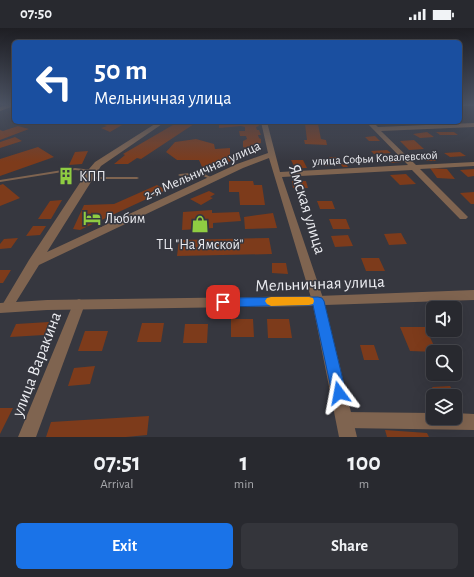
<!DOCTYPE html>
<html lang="en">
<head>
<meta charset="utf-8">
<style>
  body { margin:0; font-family:"Alegreya Sans",sans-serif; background:#34353b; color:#f1f3f6; height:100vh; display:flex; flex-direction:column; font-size:15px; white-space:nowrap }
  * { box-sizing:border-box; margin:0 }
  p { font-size:13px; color:#a5a6aa }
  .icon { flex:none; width:22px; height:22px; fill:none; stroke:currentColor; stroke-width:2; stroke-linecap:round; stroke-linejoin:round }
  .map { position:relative; height:409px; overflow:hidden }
  .sheet { display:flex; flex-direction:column; background:#28292f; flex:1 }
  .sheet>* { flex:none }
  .hud { position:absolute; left:12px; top:12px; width:450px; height:84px; border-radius:6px; box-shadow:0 4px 16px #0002,0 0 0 1px #44454b; background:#1a4fa0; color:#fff; overflow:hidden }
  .buttons { position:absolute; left:426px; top:273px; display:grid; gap:8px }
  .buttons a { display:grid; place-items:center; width:36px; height:36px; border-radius:6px; background:#28292f; box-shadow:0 4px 16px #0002,0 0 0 1px #44454b; font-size:20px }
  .pin { position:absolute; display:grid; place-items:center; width:34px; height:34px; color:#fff; margin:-17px; border-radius:8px; box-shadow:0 2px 6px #0006 }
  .me { position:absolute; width:44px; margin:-22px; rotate:347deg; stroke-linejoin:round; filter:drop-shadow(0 0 3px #0008) }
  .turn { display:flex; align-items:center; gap:14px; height:84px; padding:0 16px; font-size:18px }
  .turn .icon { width:52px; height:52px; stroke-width:2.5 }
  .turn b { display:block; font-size:28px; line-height:34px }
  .eta { display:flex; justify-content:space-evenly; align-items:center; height:68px; text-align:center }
  .eta b { font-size:24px; font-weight:700; line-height:28px }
  .primary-button { display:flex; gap:8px; margin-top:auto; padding:8px 16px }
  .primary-button a { flex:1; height:46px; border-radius:6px; background:#1a73e8; color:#fff; font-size:16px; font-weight:700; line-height:46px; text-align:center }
  .primary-button a+a { background:#34353b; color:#f1f3f6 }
  .status { display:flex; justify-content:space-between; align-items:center; height:28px; padding:0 20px; background:#28292f; direction:ltr }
  .status svg { height:11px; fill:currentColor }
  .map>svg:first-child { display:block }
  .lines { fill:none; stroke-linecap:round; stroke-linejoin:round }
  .stream { stroke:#5d888c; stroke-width:2 }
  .building { fill:#7d3b1b }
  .service { fill:#7f6450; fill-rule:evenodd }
  .minor { fill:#7f6450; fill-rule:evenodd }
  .tertiary { fill:#7f6450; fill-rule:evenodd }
  .route { fill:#1a73e8; stroke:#114b97 }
  .slow { fill:#f59e0b }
  .labels { text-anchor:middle; stroke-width:3; stroke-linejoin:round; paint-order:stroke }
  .far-street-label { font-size:12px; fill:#eaebf0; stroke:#36373f }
  .street-label { font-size:14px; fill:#eaebf0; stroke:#36373f }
  .poi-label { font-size:14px; fill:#eaebf0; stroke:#36373f; text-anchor:start }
  .near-street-label { font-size:17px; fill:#eaebf0; stroke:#36373f }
</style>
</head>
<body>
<div class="status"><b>07:50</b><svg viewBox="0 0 49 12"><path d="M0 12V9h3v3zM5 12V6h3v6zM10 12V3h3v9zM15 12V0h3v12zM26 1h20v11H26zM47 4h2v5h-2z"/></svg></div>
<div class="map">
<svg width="474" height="409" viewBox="0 0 474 409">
  <rect width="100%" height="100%" fill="#36373f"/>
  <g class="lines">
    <path class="stream" d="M460,77H474"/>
  </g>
  <path class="building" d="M111,94L122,97L110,104L101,100L107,98L104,97Z
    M178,94H197L141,131L137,130L128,136H114L125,127L123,126Z
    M219,94L257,95L259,98L256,99L257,102H259L261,107H258L259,110L261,111V115L246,120L243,119V113L247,111L246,108H240L239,103H245V99L241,98L219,100Z
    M305,96H318L321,111L326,112L327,117L305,116L304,112H307Z
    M18,98L29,101L0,112V102L3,103Z
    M427,104L434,109L420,110L413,106Z
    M436,104H454L458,107H440Z
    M375,108L380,113H369L365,109Z
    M15,109L22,113L0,120V114Z
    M196,111L214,116L215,121L230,120V128H235L236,130L218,140L213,138L203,141L199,132H177L166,124L175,114Z
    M414,112L424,121L409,122L400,113Z
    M38,119L54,129L0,148V131Z
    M387,122L391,125L374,126L371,123Z
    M88,123L82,136L69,137L75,124Z
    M460,124L466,128L450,129L444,125Z
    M418,125H427L436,133H427Z
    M329,129H338L343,137L346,136L348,139H343L341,137L324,138L321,132H331Z
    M397,130L402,134L391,135L387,131Z
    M291,132H303L307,140H295Z
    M430,140L447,141L455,151L437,150Z
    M474,141V148L468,149L460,142Z
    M406,146L416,156L400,157L390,147Z
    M229,153H253L254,157H262L265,177H240L239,164H229Z
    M292,153H306L308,160H293Z
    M3,156L20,170L0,178V157Z
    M157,157L166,162L80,202L73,201L84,177L114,176Z
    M209,163L215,166L210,169L213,170L201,177L190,171Z
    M474,164V176H471L460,165Z
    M62,172L51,191H38L50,173Z
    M317,173H332L335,181H320Z
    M212,182V185L239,184L241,193L213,195V200L182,202L183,184Z
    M273,185L277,200L245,201L244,189Z
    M329,191H346L350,201H333Z
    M33,198H46L40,207L26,208Z
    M401,205L407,216L389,217L384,206Z
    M348,207L353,218L335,219L331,208Z
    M18,210L11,220L0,221V216L4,211Z
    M269,210L272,226L177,228L179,212Z
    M361,230H379L385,243H366Z
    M272,235H286L288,246L272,245Z
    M0,242H11L3,255H0Z
    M231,291H253L254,309H231Z
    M267,291H289L292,310H268Z
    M49,294L44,307L10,309L16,296Z
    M142,295H164L161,314H137Z
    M185,296H208L207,315H183Z
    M400,299H425L437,324L410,323Z
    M85,303H108L102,323H78Z
    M360,317H374L379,332H364Z
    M95,338L90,356L68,358L74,340Z
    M450,358L455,367L462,379L455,380V368H437L432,359Z
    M0,380H13L0,406Z
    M149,388L147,407L126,409H46L51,394Z
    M385,402L427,405L429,409H387Z"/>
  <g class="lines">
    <path class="service" d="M75,140L92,142L94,143L92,144L75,142L0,154V152Z
      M200,144L215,151L213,152H212L199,146L180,148L178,147L180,146Z
      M88,149H137L139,150L137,151H88Z"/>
    <path class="minor" d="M7,77L14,78L0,83V79Z
      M158,94H165L101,138L47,224L237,136L268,125L261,94H267L280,144L408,137L366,94H373L378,99L474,95V99L381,103L416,137L474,134V138L420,141L468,189L466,191H460L412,142L282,149L324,273L322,276L318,278L314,276L312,273L269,130L243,140L39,237L11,282L7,284L3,282L1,279L29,232L89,141L95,134Z
      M79,271L83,273L85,276L36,409H18L73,276L75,273Z
      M345,384L433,385V390H455V385L474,386V402L345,400L339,398L337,392L339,386Z"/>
    <path class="tertiary" d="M474,262V272L325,277L357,409H339L313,278L47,282L0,285V275L47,272L318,268Z"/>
  </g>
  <linearGradient id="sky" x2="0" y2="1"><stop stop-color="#1e1e23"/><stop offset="0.57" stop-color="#4c5363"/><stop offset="1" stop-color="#4c5363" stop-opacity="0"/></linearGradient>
  <rect width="474" height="134" fill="url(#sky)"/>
  <path class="route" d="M318,269L322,270L324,273L346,365L344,369L339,371L334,369L332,365L313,277L223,279L219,277L217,274L219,271L223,270Z"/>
  <path class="slow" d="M271,269H309L313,270L314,273L313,276L309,277L271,278L267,276L265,273L267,270Z"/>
  <defs>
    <g id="building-bare" transform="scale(1.38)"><path d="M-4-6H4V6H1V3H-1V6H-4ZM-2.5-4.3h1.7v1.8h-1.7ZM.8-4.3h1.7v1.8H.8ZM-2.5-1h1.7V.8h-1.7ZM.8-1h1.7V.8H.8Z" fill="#8fcd42" stroke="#36373f" stroke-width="2.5" paint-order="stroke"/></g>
    <g id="hotel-bare" transform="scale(1.38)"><path d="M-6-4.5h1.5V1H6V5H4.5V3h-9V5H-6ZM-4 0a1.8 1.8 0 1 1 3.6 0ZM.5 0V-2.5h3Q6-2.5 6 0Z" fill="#8fcd42" stroke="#36373f" stroke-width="2.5" paint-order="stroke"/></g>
    <g id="shop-bare" transform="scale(1.38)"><path d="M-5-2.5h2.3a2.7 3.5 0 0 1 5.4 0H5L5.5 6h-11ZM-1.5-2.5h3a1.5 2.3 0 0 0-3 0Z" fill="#8fcd42" stroke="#36373f" stroke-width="2.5" paint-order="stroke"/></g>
  </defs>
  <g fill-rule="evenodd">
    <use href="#building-bare" x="66" y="148"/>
    <use href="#hotel-bare" x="92" y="190"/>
    <use href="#shop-bare" x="200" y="196"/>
  </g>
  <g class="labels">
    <g class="far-street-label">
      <text transform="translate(375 130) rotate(-3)" y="4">улица Софьи Ковалевской</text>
    </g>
    <g class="street-label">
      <text transform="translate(202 142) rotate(-24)" y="5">2-я Мельничная улица</text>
    </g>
    <g class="poi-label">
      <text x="79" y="153">КПП</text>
      <text x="105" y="195">Любим</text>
      <text x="200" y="221" text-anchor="middle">ТЦ "На Ямской"</text>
    </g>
    <g class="near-street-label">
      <text transform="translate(308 181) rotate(73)" y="6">Ямская улица</text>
      <text transform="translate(320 255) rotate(-2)" y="6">Мельничная улица</text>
      <text transform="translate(36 336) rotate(-69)" y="6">улица Варакина</text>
    </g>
  </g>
</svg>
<div class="buttons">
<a><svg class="icon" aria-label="sound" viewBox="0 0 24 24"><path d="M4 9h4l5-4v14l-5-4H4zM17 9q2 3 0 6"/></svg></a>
<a><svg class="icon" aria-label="search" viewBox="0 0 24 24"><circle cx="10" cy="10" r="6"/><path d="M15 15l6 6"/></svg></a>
<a><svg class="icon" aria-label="layers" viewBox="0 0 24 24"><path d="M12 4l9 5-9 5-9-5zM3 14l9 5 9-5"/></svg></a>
</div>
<div class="pin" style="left:223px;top:274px;background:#d93025"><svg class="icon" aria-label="arrive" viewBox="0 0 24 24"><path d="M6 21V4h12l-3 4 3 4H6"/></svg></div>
<svg class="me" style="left:339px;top:365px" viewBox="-20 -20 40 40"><path d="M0-17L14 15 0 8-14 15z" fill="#1a73e8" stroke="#fff" stroke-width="4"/></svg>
<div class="hud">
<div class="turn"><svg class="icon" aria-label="left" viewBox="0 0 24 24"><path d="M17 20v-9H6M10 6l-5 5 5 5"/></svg><div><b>50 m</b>Мельничная улица</div></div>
</div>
</div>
<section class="sheet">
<div class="eta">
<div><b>07:51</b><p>Arrival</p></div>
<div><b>1</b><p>min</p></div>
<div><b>100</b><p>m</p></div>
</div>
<div class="primary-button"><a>Exit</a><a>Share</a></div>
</section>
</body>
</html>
